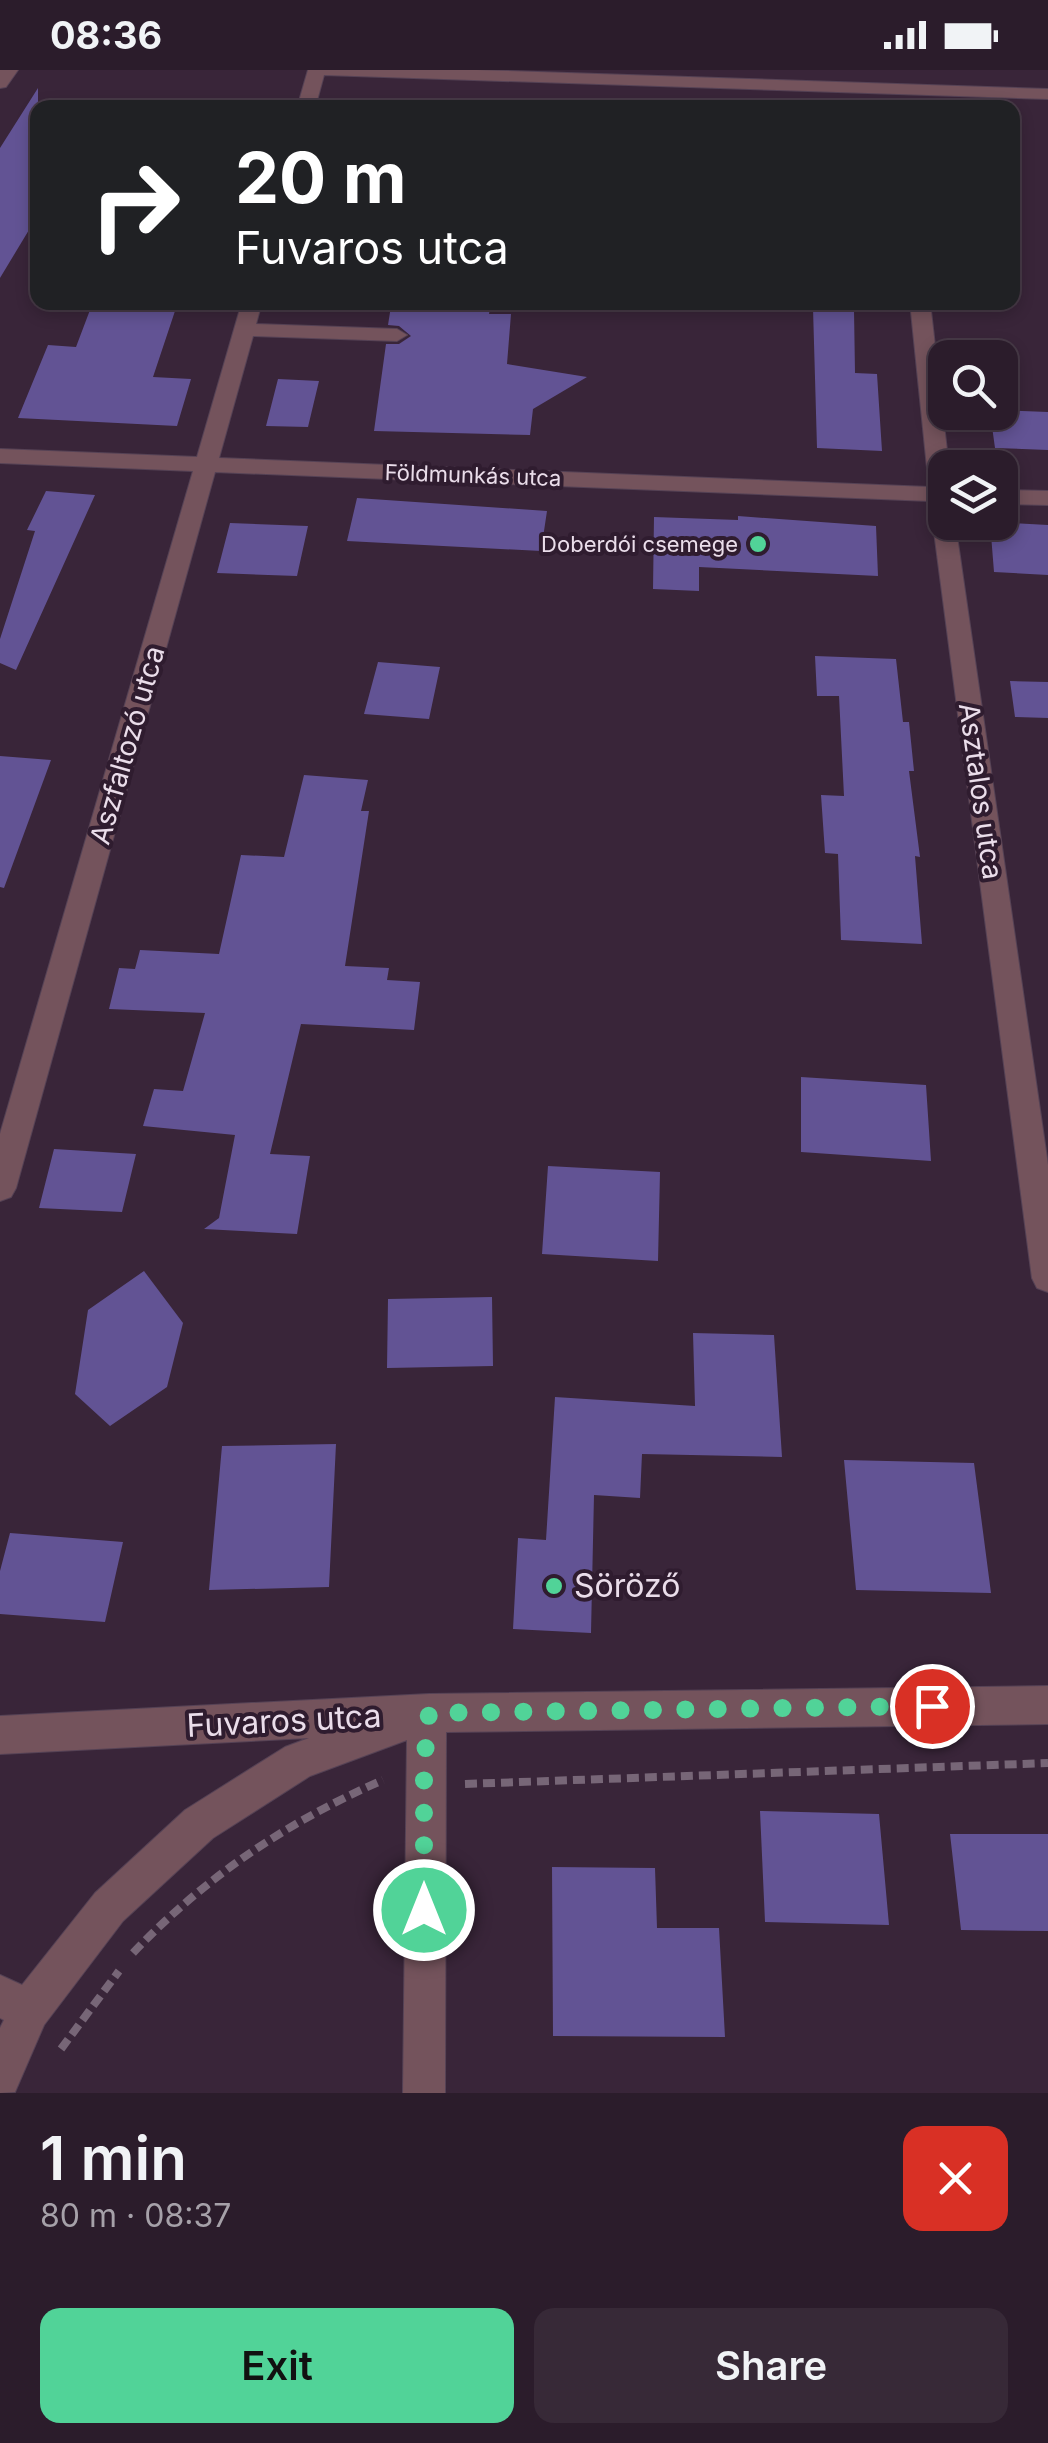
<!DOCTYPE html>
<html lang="en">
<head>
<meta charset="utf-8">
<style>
  body { margin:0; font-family:Inter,sans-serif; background:#372937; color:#f1f3f6; height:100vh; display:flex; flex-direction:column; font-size:38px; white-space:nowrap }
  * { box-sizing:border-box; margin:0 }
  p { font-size:32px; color:#a6a1a9 }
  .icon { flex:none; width:55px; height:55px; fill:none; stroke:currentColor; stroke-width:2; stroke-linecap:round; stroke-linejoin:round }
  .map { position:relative; height:2023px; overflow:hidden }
  .side { display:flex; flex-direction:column; background:#2b1c2b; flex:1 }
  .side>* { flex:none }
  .top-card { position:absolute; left:30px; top:30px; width:990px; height:210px; border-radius:20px; box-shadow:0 5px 15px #0003,0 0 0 2px #473a47; background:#202124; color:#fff; overflow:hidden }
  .tools { position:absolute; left:928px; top:270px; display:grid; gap:20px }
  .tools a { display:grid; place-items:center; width:90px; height:90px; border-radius:20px; background:#2b1c2b; box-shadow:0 5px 15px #0003,0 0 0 2px #473a47; font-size:50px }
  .pin { position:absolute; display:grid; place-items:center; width:85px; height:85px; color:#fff; margin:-42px; border:5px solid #fff; border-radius:50%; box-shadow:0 2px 10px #0007 }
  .me { position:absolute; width:110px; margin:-55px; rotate:0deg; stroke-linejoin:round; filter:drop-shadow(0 0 8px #0008) }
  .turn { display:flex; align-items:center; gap:35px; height:210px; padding:0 40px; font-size:45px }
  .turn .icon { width:130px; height:130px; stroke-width:2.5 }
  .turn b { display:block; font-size:70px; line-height:85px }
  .round { display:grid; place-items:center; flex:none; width:105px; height:105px; border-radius:20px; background:#372937 }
  .head { display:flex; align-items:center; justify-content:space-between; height:170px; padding:0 40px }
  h1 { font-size:60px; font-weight:600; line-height:75px }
  .action { display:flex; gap:20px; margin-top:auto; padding:20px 40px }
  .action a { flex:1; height:115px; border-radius:20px; background:#51d398; color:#111; font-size:40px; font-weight:600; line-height:115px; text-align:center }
  .action a+a { background:#372937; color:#f1f3f6 }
  .status { display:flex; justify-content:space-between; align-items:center; height:70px; padding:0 50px; background:#2b1c2b; direction:ltr }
  .status svg { height:28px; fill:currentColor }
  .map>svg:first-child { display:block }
  .building { fill:#625394 }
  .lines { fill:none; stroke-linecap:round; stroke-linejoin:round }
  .minor-casing { stroke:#554255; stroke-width:2 }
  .path { stroke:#767; stroke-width:8; stroke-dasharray:12 6; stroke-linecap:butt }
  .minor { fill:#74535c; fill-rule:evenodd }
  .route { stroke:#51d398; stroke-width:18; stroke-dasharray:0 32.4 }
  .poi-dot { fill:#51d398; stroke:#2f1c2f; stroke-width:4 }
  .labels { text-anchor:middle; stroke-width:8; stroke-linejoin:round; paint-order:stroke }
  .far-street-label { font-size:22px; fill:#eaddea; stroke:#2f1c2f }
  .far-poi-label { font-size:22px; fill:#eaddea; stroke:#2f1c2f; text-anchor:end }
  .street-label { font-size:28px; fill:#eaddea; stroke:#2f1c2f }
  .near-poi-label { font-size:32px; fill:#eaddea; stroke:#2f1c2f; text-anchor:start }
  .near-street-label { font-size:32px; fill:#eaddea; stroke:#2f1c2f }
</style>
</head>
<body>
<div class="status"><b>08:36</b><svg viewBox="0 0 49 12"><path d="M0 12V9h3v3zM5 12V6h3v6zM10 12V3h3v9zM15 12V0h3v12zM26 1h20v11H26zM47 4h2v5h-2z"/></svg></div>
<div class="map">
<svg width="1048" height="2023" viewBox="0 0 1048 2023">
  <rect width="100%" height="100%" fill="#392539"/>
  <path class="building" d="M38,18V145L0,208V78Z
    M93,232H178L153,307L191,309L177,356L18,348L48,275L76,277Z
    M391,236L490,238L489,244H511L507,294L587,307L533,339L530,365L374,361L386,274H399L411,266L399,256L388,255Z
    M813,238L854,240L855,303L877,304L882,381L817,378Z
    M278,309L319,311L308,357L266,356Z
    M1000,340L1048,342V380L995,378L990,342Z
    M46,421L95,425L16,600L0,593V569L35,461L27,460Z
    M357,428L547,441L541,481L347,471Z
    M738,446L876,456L878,506L699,497V521L653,519L654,447L738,450Z
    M990,452L1048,455V505L994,502Z
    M230,453L308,456L297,506L217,503Z
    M815,586L896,589L903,652H909L914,701H909L920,787L915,786L922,874L841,870L838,784L825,783L821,725L844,726L839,626H817Z
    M378,592L440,597L429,649L364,644Z
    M1010,611L1048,612V648L1015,647Z
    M0,686L51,690L4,818L0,817Z
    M304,705L368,710L361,741H369L345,896L389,898L387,910L420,912L414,960L301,954L270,1084L310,1086L297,1164L204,1159L219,1148L235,1065L143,1056L154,1019L183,1021L205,943L109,939L119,898L135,899L140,880L219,884L241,785L284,787Z
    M801,1007L926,1015L931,1091L801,1082Z
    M54,1079L136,1084L122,1142L39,1138Z
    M548,1096L660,1102L658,1191L542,1184Z
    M144,1201L183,1253L167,1317L110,1356L75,1324L88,1240Z
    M492,1227L493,1296L387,1298L388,1229Z
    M693,1263L774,1265L782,1387L642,1384L640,1428L594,1425L591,1563L513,1559L518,1468L546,1470L555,1327L695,1336Z
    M336,1374L329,1517L209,1520L222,1376Z
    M844,1390L974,1393L991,1523L856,1520Z
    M10,1463L123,1472L105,1552L0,1544V1501Z
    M760,1741L879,1744L889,1855L765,1852Z
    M950,1764H1048V1861L961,1860Z
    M552,1797L655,1798L657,1858H719L725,1967L553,1966Z"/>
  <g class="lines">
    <g class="minor-casing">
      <path id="minor" d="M0,0H18L6,17L0,18Z
        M308,0H477L1048,19V29L324,5L315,38H297Z
        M242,232H262L256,254L397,259L407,265L397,271L253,266L219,388L929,417L910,232H930L949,398H945V452H955L1048,1095V1222L1037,1218L1032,1208L930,431L215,402L16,1118L11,1127L0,1131V1064L193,401L0,393V379L197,387Z
        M1000,420L1048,421V435L1000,434Z
        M1048,1616V1654L446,1662L445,2023H403L407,1670L310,1706L213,1768L123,1851L44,1955L15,2022L0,2023V1958L4,1950L0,1948V1905L22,1915L95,1823L185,1740L285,1677L309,1668L0,1684V1646L429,1624Z"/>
    </g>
    <path class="path" d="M465,1714L1048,1693
      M133,1883C205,1807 287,1752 383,1710
      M61,1979L119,1901"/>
    <use href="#minor" class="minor"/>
  </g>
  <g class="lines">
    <path class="route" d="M424,1840V1694L429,1643L932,1636"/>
  </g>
  <g class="poi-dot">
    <circle cx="758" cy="474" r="10"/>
    <circle cx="554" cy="1516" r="10"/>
  </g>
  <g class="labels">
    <g class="far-street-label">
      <text transform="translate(473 405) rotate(2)" y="8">Földmunkás utca</text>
    </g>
    <g class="far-poi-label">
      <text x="738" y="482">Doberdói csemege</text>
    </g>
    <g class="street-label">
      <text transform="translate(127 675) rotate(-74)" y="10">Aszfaltozó utca</text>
      <text transform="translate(981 721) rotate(82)" y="10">Asztalos utca</text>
    </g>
    <g class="near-poi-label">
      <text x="574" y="1527">Söröző</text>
    </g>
    <g class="near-street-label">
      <text transform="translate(284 1651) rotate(-3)" y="11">Fuvaros utca</text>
    </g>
  </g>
</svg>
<div class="tools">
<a><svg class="icon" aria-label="search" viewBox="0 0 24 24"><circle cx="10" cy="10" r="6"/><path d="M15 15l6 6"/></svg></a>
<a><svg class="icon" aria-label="layers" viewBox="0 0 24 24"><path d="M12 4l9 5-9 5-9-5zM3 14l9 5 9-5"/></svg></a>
</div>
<div class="pin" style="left:932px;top:1636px;background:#d93025"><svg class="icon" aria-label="arrive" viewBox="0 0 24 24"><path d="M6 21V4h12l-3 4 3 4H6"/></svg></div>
<svg class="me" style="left:424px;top:1840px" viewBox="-20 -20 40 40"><circle r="17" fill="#51d398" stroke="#fff" stroke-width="3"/><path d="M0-11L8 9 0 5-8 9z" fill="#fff"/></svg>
<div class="top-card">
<div class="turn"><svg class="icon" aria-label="right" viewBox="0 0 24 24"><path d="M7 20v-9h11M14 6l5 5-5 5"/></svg><div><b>20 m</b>Fuvaros utca</div></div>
</div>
</div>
<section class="side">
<div class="head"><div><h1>1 min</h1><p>80 m · 08:37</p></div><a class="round" style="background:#d93025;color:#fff"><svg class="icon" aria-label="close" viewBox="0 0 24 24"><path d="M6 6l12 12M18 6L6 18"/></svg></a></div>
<div class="action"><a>Exit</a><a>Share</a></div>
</section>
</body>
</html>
